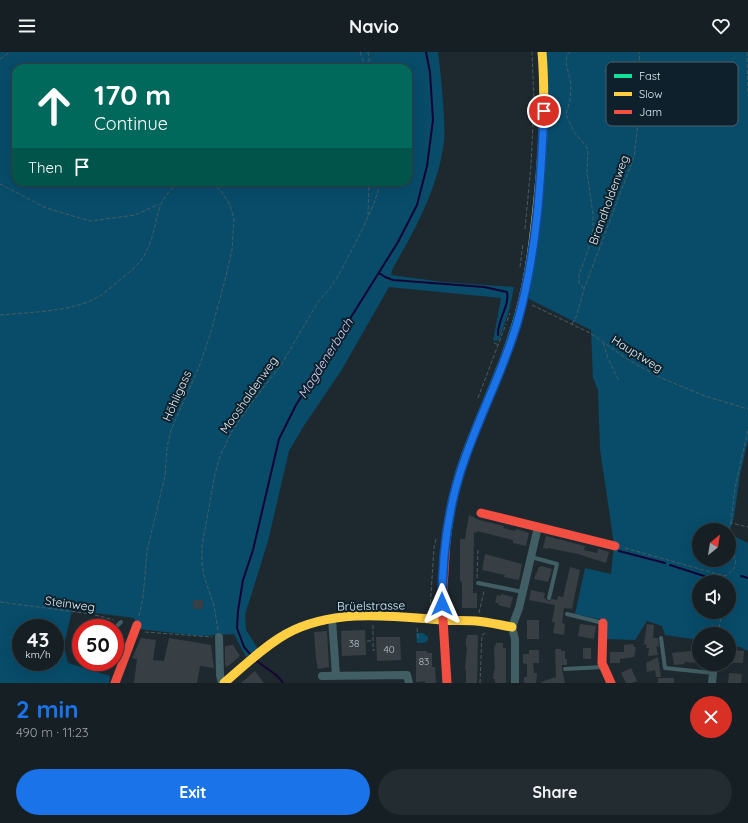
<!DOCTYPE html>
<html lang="en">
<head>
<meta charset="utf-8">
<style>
  body { margin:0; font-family:Quicksand,sans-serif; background:#232c30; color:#f1f3f6; height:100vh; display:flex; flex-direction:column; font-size:15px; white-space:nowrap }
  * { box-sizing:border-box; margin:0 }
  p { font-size:13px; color:#9ea2a6 }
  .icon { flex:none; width:22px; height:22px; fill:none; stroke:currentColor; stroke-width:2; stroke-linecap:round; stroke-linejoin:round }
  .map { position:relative; height:631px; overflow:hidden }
  .sheet { display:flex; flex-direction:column; background:#161f23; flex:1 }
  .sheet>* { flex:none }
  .guide { position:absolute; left:12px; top:12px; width:400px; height:122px; border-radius:12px; box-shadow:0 4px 16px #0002,0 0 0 1px #353d41; background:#00695c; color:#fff; overflow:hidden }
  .needle { width:26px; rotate:30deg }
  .buttons { position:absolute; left:692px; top:471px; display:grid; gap:8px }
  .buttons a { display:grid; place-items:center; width:44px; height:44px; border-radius:50%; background:#161f23; box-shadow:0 4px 16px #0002,0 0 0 1px #353d41; font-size:20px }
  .speed { position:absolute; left:12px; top:567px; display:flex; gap:8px; font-size:20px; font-weight:700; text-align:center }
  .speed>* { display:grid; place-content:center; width:52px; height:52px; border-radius:50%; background:#161f23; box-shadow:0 4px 16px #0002,0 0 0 1px #353d41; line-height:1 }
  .speed small { font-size:10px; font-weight:400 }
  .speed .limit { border:6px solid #d22; background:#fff; color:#111 }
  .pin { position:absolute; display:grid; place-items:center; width:34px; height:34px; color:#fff; margin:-17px; border:2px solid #fff; border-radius:50%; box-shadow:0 1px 4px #0007 }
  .me { position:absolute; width:44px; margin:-22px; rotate:0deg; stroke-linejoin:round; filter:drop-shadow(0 0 3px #0008) }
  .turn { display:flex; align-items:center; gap:14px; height:84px; padding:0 16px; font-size:18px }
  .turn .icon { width:52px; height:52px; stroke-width:2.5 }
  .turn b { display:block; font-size:28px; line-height:34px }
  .then { display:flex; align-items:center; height:38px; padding:0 16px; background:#0003; gap:8px; font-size:15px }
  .round { display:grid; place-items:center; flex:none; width:42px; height:42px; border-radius:21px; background:#232c30 }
  .head { display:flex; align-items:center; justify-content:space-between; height:68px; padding:0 16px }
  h1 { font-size:24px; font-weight:800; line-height:30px; color:#1a73e8 }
  .primary-button { display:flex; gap:8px; margin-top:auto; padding:8px 16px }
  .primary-button a { flex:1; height:46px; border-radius:24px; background:#1a73e8; color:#fff; font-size:16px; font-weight:800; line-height:46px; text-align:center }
  .primary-button a+a { background:#232c30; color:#f1f3f6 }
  header { display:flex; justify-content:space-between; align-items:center; height:52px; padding:0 16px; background:#161f23; font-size:18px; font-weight:800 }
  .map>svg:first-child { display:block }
  .green { fill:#084c6a; fill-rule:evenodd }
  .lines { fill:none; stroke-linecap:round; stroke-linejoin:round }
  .stream { stroke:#160435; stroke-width:2 }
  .building { fill:#373f45 }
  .path { stroke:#475d60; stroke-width:1; stroke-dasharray:4 2; stroke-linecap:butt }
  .lane { stroke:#405e63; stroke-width:4 }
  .street { stroke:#405e63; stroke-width:8 }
  .fast { stroke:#16e098; stroke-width:9 }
  .slow { stroke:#ffcf43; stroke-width:9 }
  .jam { stroke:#f24e42; stroke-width:9 }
  .route-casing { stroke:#114b97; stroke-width:10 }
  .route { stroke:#1a73e8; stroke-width:7 }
  .labels { text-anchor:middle; stroke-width:4; stroke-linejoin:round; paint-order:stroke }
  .number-label { font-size:10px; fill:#b7c2c9 }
  .street-label { font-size:12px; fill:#e2eef5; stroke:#0e202b }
  .water-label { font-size:13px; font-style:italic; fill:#d4cdf9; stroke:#0e202b }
  .key { fill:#0e202b; stroke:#4e5e68; stroke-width:1 }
  .key-label { font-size:11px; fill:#e2eef5 }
</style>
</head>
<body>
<header><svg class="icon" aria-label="menu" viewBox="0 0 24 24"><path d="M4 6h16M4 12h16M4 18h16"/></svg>Navio<svg class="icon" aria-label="heart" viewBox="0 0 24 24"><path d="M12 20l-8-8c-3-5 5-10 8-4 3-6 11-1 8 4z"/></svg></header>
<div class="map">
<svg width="748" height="631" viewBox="0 0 748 631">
  <rect width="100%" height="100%" fill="#1e292f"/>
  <path class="green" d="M0,0H438C441,23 443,45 444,67C444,74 445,82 444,89C439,134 415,178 393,216L391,223L443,230L514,235L509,259L499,288L493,289L501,246L389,235L341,319L303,375L289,399L268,489L245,563L246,578L258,597L246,605L234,582L200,584L139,577L134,566L72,558L64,593L68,611L110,624L109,631H0ZM16,16H408V130H16ZM21,576H55V610H21Z
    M546,0H748V388L740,423L734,465L729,482L748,491V599L740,595L729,594V582H699V588L665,583L662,574L647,569L635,588L607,587V569L575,562L585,516L611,522L614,492L600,397L598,338L593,326L591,278L529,247L546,110ZM699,478H729V508H699ZM699,530H729V560H699Z
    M416,581H423L428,585V588L424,591H417Z"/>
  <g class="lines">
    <path class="stream" d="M379,221L385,225L393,228L484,235L507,240C510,254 497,268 498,283
      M619,499L665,511
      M670,513L704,524
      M741,524L748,526
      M251,603L244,595L237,576L238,559L243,528L253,498L279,387L296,353L398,190L417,153L427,114L433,68L430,20L426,0
      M257,609C266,617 276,620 283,631"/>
  </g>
  <path class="building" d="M469,463L479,468L504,474L503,476L515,479L516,477L529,481L526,494L513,491V488L477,479V481L474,480L473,541H477V556H462V530L460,529V487H465Z
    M546,484L585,494L584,498L597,501L598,497L609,500L606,511L578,502L548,496V497L543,496Z
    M485,502L522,512L519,528L504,525L505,523L482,518Z
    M541,514L552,517L548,530L534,527L536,521H537L538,516Z
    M570,515L580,518L572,557L564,556L562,571L565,572L564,583L553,581L555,570H552L555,553L529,548L531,538L545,541L544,546L549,549L552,547L557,548L558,544L563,545Z
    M501,542L513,545L510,556L498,553L499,551H495L497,543L501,544Z
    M193,548H203V557H193Z
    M527,568H539V587H527Z
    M580,572L596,574L594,587L578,584Z
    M647,572L654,573L653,586H658L659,595L656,594L658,603L648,604L649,596H646L647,593L644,592Z
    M365,578L366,603L342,604L341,579Z
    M327,579L329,615L318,617L316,607L314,580Z
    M467,583H478L477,631H466V617H465L467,595H466V586H467Z
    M376,585H400L401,608L377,609Z
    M141,586L156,588L153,608L164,609L169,586L211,593L214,616L200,614L197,631H134L137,607L132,606Z
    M496,591H503V596H506V631H495V627H493L494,618H495L494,595H495Z
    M633,592L634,595H636L634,605L620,607V611H610V600H624V593Z
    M233,593L240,604L227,615L225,613V594Z
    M583,596H591V607H583Z
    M555,597H561V599H565V607H567V613H562V617L565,631H542L541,630L556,625Z
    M529,598H539V611H533L534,621H537L536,631H524V625H527V612L523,611V602H529Z
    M699,598V611L684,610L685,612L674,613L672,601Z
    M729,598L744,599L743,611H731V604H729Z
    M416,599H427V601H432V615H435L436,631H425V629L416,630Z
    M658,605L661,625H656L655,618L647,620L646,611Z
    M631,616L637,629L632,631H626L621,621Z
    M255,619L264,631H241Z
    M729,621L742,622L741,631H728Z
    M658,626H674V631H658Z"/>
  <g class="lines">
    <path class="path" d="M360,0L366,16
      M368,0L370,16
      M570,0L567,3L566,11L570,27L571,34L570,49L566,62L574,80L586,94L588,98L587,120L593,162V177L588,198L579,223V231L584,237
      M747,0L748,44
      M0,7L10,0
      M0,132L46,156L90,169L135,163L159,152
      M368,163L369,130
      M525,177L531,113L534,49L532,0
      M520,215L523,192
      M532,253L590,281L630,309L661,326L705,344L748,357
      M0,263C30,260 72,260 98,245C107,240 114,232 122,226C136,215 144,208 150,191C160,164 154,151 179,130
      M507,269L510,261
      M572,272L576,265L584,237L634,105L642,36L639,0
      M494,291L499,293
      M603,291L608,306L619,329
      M478,346L506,272
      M731,471L735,436L748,378
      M727,478L731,471L748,475
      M625,496L725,524C741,514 736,508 729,493
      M725,525L726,530
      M477,526L478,498
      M0,550L91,562L114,568
      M430,557L434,496L436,487
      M479,561L484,539
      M139,564L143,546L147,499L165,424L167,395L171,378L199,315L210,283L224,232L232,198L234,167L230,153L221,139L211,130
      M373,573V598H375
      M417,576L418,586
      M218,578L214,554L204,524L202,511V494L215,422L220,404L232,379L253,349L281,313L318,250L330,236L340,221L363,176L374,151L381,130
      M145,580L212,585
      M718,582L722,560
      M367,589H372
      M105,613L111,616
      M480,631L482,583L487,580"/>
    <path class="lane" d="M531,505L557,512L549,546
      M478,531L523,540
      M567,562L603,571
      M115,576L121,570
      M661,586L665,616L713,621
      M99,611V610
      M565,617L603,615"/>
    <path class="street" d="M332,567L336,624
      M219,585L220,623L222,631
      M322,624L407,623L409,631
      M515,631V587L512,575L519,556L538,475
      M712,631L714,612"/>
    <path class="fast" d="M446,489C449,461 455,434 464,408C482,358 506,311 520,259"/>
    <path class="slow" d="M520,259C530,222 534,185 538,147C543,98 546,49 542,0
      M224,631C244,614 263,595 286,582C333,556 391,564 442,568C453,569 465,568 476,569C488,570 500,573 512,575"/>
    <path class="jam" d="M481,461L615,494
      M446,489L442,552L447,631
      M603,571L602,611L611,631
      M115,631L137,573"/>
  </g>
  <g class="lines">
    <g class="route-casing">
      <path id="route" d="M442,552C442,504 448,454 464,409C480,362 504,317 518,268C537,200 541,129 544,59"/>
    </g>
    <use href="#route" class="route"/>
  </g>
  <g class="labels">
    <g class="number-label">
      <text x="354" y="595">38</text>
      <text x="389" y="601">40</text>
      <text x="424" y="613">83</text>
    </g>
    <g class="street-label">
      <text transform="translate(609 148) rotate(-70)" y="4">Brandholdenweg</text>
      <text transform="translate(637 302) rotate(32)" y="4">Hauptweg</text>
      <text transform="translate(249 343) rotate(-55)" y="4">Mooshaldenweg</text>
      <text transform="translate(177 344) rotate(-66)" y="4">Höhligass</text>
      <text transform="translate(70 552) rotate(8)" y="4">Steinweg</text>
      <text transform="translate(371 554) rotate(-1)" y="4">Brüelstrasse</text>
    </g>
    <g class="water-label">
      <text transform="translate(325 306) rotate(-58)" y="5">Magdenerbach</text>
    </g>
  </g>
  <rect x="606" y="10" width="132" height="64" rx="6" class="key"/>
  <rect x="614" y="22" width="18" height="4" fill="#16e098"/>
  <rect x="614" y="40" width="18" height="4" fill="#ffcf43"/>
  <rect x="614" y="58" width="18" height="4" fill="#f24e42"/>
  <g class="key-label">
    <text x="639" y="28">Fast</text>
    <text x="639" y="46">Slow</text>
    <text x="639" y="64">Jam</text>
  </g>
</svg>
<div class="buttons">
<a><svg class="needle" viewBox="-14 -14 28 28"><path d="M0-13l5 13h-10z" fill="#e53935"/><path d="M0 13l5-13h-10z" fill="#9ea2a6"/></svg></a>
<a><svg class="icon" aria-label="sound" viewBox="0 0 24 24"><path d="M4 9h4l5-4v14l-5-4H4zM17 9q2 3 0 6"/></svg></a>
<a><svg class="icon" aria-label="layers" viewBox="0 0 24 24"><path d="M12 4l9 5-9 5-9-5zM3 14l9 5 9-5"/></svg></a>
</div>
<div class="speed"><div>43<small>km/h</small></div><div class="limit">50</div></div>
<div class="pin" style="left:544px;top:59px;background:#d93025"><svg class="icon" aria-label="arrive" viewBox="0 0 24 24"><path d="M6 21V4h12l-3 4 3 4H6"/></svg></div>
<svg class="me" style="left:442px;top:552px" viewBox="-20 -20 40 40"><path d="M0-17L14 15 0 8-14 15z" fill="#1a73e8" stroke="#fff" stroke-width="4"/></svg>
<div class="guide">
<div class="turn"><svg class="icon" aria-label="ahead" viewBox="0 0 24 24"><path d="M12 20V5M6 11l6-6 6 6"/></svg><div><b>170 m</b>Continue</div></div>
<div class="then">Then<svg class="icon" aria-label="arrive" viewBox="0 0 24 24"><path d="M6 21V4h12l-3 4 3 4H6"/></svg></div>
</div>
</div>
<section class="sheet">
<div class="head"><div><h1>2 min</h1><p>490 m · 11:23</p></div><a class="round" style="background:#d93025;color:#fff"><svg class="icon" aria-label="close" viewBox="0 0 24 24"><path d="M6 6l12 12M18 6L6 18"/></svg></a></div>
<div class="primary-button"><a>Exit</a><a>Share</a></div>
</section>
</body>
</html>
